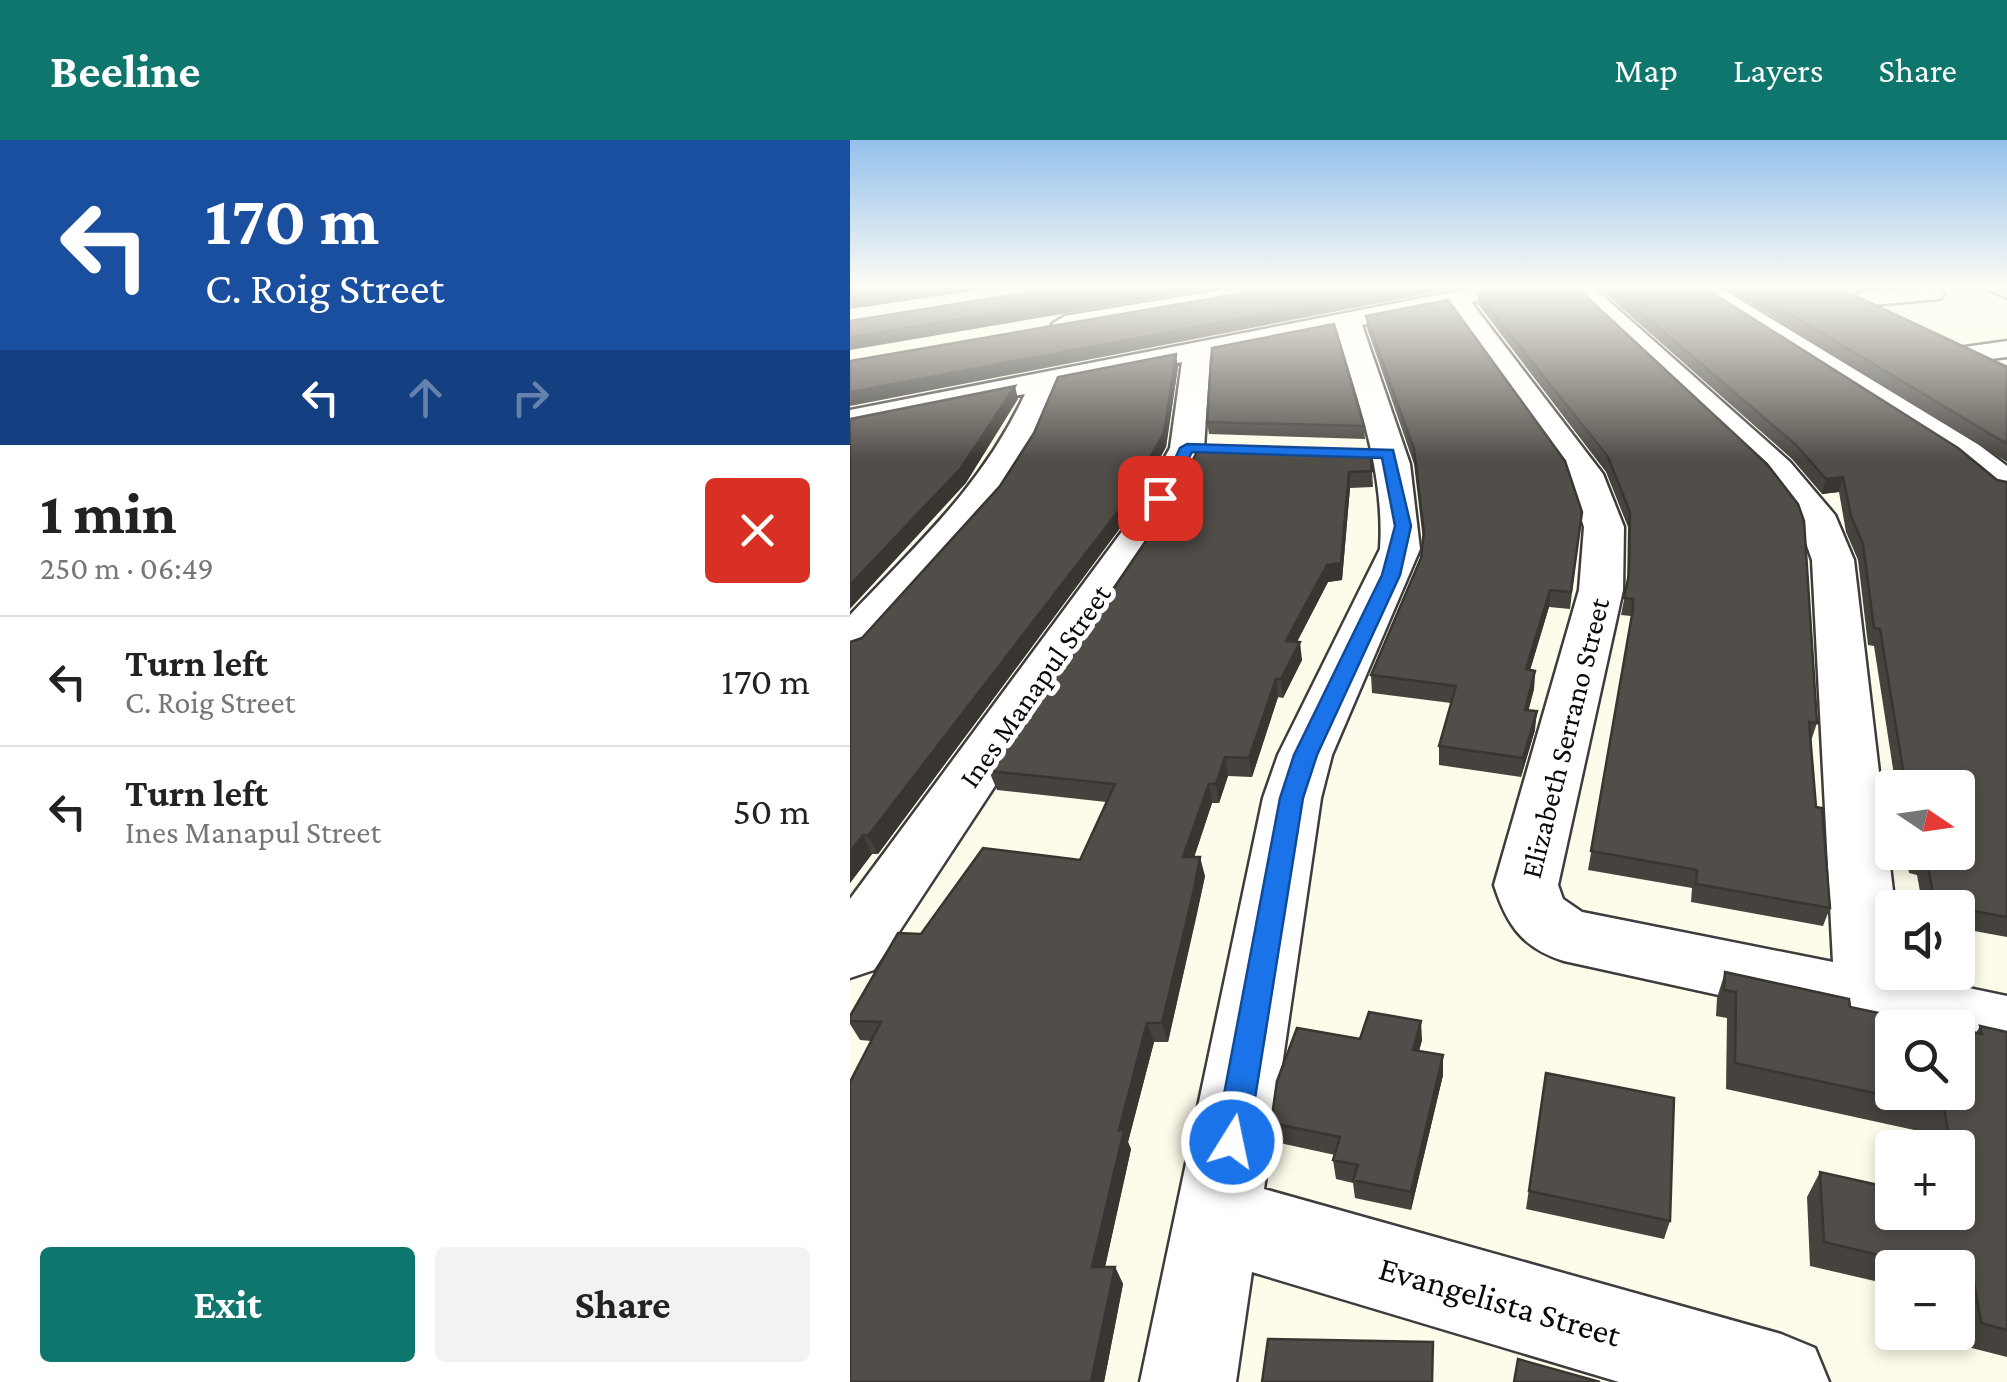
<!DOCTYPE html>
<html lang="en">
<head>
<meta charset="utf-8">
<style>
  body { margin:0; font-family:"Crimson Pro",serif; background:#f2f2f2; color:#222; height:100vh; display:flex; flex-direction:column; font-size:38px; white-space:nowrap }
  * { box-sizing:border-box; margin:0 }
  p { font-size:32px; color:#767676 }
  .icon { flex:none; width:55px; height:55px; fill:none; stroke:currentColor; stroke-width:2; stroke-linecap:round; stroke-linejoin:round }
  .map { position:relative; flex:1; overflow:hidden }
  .drawer { display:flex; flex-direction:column; background:#fff; width:850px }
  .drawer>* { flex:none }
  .hud { background:#1a4fa0; color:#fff; overflow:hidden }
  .needle { width:65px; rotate:103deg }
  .buttons { position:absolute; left:1025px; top:630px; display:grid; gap:20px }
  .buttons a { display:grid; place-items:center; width:100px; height:100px; border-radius:10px; background:#fff; box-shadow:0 5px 15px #0003; font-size:50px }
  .pin { position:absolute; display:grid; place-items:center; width:85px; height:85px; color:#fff; margin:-42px; border-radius:20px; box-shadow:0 5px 15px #0006 }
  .me { position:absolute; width:110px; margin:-55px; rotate:10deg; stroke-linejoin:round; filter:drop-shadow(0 0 8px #0008) }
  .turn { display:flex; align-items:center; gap:35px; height:210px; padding:0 40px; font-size:45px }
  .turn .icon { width:130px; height:130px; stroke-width:2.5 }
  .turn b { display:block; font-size:70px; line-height:85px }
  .lanes { display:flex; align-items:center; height:95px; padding:0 40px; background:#0003; justify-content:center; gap:50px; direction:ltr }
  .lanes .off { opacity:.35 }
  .round { display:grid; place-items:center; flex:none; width:105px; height:105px; border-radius:10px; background:#f2f2f2 }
  .headline { display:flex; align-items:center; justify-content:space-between; height:170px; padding:0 40px }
  h1 { font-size:60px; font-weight:700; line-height:75px }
  .cta { display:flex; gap:20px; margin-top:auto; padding:20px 40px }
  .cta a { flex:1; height:115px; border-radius:10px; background:#0f766e; color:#fff; font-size:40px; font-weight:700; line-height:115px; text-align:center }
  .cta a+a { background:#f2f2f2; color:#222 }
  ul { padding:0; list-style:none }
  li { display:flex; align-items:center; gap:30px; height:130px; padding:0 40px; border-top:2px solid #e0e0e0 }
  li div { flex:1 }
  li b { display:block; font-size:38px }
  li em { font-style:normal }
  header { display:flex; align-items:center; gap:60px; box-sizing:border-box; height:140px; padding:0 50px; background:#0f766e; color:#fff }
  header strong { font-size:48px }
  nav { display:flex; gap:55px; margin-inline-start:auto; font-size:35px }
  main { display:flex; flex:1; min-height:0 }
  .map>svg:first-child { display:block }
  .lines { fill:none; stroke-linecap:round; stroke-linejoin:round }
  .minor-casing { stroke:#3d3d3d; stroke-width:5 }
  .minor { fill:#fff; fill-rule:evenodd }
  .wall { fill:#46423e }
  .shaded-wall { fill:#393632 }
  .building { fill:#514d48; stroke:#393632; stroke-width:2.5 }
  .route { fill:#1a73e8; stroke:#114b97; stroke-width:2.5 }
  .labels { text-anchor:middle; stroke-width:10; stroke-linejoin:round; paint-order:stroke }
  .street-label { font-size:30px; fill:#0a0a0a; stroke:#fff }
  .near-street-label { font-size:35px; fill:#0a0a0a; stroke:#fff }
</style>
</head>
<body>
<header>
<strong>Beeline</strong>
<nav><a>Map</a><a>Layers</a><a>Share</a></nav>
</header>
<main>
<section class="drawer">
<div class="hud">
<div class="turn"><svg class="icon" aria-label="left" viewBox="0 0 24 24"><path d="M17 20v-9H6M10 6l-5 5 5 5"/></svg><div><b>170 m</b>C. Roig Street</div></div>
<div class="lanes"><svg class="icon" aria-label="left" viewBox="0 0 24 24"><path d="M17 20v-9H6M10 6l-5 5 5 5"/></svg><svg class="icon off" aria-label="ahead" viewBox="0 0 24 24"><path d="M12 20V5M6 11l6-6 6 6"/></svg><svg class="icon off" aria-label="right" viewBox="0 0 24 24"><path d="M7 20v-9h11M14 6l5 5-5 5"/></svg></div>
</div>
<div class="headline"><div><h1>1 min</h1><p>250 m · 06:49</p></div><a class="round" style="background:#d93025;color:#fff"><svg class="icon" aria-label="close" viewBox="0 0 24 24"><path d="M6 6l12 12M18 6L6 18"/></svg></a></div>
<ul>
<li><svg class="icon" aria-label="left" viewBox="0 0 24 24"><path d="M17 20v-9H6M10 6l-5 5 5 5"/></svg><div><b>Turn left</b><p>C. Roig Street</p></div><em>170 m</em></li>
<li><svg class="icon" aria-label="left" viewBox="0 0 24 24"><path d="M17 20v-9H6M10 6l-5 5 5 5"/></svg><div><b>Turn left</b><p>Ines Manapul Street</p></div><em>50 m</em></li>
</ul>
<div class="cta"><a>Exit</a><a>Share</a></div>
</section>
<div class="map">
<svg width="1157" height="1242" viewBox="0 0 1157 1242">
  <rect width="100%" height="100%" fill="#fdfbe9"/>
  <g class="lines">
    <g class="minor-casing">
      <path id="minor" d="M390,147H440L428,154L215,192L202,184L215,176Z
        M629,147H674L670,152L621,162L753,334L774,387L773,450L708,745L713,759L732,772L983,822L962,420L947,377L916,336L718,147H743L940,322L985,375L1004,420L1045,768L1042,832L1157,856V918L1108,907V888H1042V893L714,821C673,808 657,786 644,745L729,450L734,387L717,334L600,167L512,185L560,324L570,409L482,615L471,658L414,1049L931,1194L965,1208L979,1242H769L402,1132L386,1242H290L413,658L428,615L530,409C535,332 508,262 487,190L360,216L354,308L317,384L24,830L0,838V759L279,382L320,308L332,222L208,247L185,305L151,359L17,513L0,517V475C69,402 132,346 175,254L0,290V270Z
        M842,147H869L1129,305L1157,326V355L1144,352L1105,319Z
        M1082,147L1094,154L1090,159L1011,166L999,159L1011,152Z
        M1133,147H1157V158Z
        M1157,201V217L1125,221L1111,213L1115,207Z"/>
    </g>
    <use href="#minor" class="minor"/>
  </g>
  <path class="wall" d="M748,147H853L1147,340L1157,342V797L1108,788V768H1073L1067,735L1059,733L1056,712H1108V648H1046L1024,506L1018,505L1008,420L996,392L989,352L972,354L942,319Z
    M875,147H987L1157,227V322Z
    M628,154L967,583L961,601L966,667L980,768L973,786L841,762L842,748L738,730L781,484V476L771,475L777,445L778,387L756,332L628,164Z
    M516,176L732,372L720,469L699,467L680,530L685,531L684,549L678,570L685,590L671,637L589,625V606L601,563L522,553L521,535L571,418L573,400L564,324L517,188Z
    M328,227L316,307L276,380L28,714H22L0,743V502L12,498Z
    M357,282L514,286L515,299L359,294Z
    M521,312L523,347L500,348L492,440L478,442L447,502L452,520L433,558L428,557L402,637L378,636L369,663H362L344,717L355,736L347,774L318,902H304L278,1002L281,1009L255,1127H265L273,1144L254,1242H0L21,901L10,900L0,884V876L230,720L256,662L147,650L139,631Z
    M875,832L1000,867L1126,893L1130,886L1157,892V1217L1110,1205L1108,1186V1128H1042V1145L960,1126L957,1057L970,1032L1108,1072V1008H1080L1078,993L876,949L877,878L866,876L867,858Z
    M510,899L572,900L569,911L593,915V935L561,1070L505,1058L503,1043L486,1039L483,1020L485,1015L425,1002L421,983Z
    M696,933L820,1081L814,1099L676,1069Z"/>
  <path class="shaded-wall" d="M76,147H150L0,169V158Z
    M306,147H371L0,210V197Z
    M557,147H612L0,266V252Z
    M326,214L328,227L316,307L276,380L28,714L18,696Z
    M165,246L168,259L116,343L0,469V445Z
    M499,332L500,348L492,440L478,442L438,519L436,501Z
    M993,337L989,352L972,354L976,339Z
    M700,450L699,467L675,547L676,529Z
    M450,502L452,520L433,558L431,539Z
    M685,531L684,549L674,588L675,570Z
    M426,539L428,557L402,637L399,618Z
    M687,571L685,590L671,637L673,618Z
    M375,617L378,636L369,663L366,644Z
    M359,644L362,663L338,736L333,717Z
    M13,695L22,714L0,743V712Z
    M350,717L355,736L318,902L312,883Z
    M571,881L572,900L564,929L563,910Z
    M297,883L304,902L278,1002L281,1009L251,1145L242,1127L269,990Z
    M593,915V935L561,1070V1052Z
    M265,1127L273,1144L254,1242H241Z"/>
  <path class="building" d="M0,147H76L0,158Z
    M193,147H306L0,197V181L186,151Z
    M428,147H557L0,252V221Z
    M663,147H726L917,324L948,364L954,381L967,583L959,582L966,667L972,668L980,768L846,744L847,730L741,711L783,469V459L774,458L779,434L780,372L758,317L628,154Z
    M761,147H853L1108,308L1147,340L1157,342V777L1085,764L1076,716L1067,714V712H1108V648H1056L1030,489L1024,488L1013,404L1001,376L993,337L976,339L946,305Z
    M895,147H987L1157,227V304Z
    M598,160L715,321L732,372L721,452L700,450L676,529L685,531L675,570L687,571L673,618L589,606L606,546L521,535L571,418L574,392L564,309L516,176Z
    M484,184L514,286L357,282L362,208Z
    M326,214L314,293L273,365L18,696L13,695L0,712V502L12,498L150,346L184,293L208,237Z
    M165,246L111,328L0,445V279Z
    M349,308L521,312L522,331L499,332L491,423L477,425L436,501L450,502L431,539H426L399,618L375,617L366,644H359L333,717H350L343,754L312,883H297L269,990H274L242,1127H265L241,1242H0V942L31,882L0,881V876L48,793L71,794L133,708L230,720L265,644L139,631L317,370Z
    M875,832L999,859L1000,867L1100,888H1042V952H1108V889L1132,894L1130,886L1157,892V1190L1131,1183L1123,1136L1108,1133V1128H1084L974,1102L970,1032L1042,1048V1072H1108V1062L1110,1063L1108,1047V1008H1101L1094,968L885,923L886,852L874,850Z
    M519,872L571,881L563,910L593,915L561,1052L503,1040L508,1025L483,1020L490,997L421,983L427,941L447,888L510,899Z
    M696,933L824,958L820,1081L679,1051Z
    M418,1199L583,1202L582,1242H412Z
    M668,1219L750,1242H664Z"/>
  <linearGradient id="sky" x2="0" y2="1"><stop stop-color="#93c0eb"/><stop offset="0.46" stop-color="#fefdf5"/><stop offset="1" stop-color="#fefdf5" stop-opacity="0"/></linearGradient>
  <rect width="1157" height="320" fill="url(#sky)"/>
  <path class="route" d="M337,304L543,310L561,386L550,435L467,615L453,658L398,1002L394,1014L382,1018L370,1014L365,1002L430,658L444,615L532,435L545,386L532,318L342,312L316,362H305L330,308Z"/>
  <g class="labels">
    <g class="street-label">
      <text transform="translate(185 546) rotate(-55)" y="10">Ines Manapul Street</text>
      <text transform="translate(715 598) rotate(-76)" y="10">Elizabeth Serrano Street</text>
    </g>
    <g class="near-street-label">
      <text transform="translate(650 1161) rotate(16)" y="12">Evangelista Street</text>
    </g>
  </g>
</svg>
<div class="buttons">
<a><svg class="needle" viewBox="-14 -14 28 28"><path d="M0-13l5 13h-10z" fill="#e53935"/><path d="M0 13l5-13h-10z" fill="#767676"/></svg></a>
<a><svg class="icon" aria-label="sound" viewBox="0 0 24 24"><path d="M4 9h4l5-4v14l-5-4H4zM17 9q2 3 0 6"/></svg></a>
<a><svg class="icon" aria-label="search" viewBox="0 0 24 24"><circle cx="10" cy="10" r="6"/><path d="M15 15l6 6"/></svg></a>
<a>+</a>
<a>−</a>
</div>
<div class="pin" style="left:310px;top:358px;background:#d93025"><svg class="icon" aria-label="arrive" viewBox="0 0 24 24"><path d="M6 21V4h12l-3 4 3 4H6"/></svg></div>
<svg class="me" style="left:382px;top:1002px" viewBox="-20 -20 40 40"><circle r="17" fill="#1a73e8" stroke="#fff" stroke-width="3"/><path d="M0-11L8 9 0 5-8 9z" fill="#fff"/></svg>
</div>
</main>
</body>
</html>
